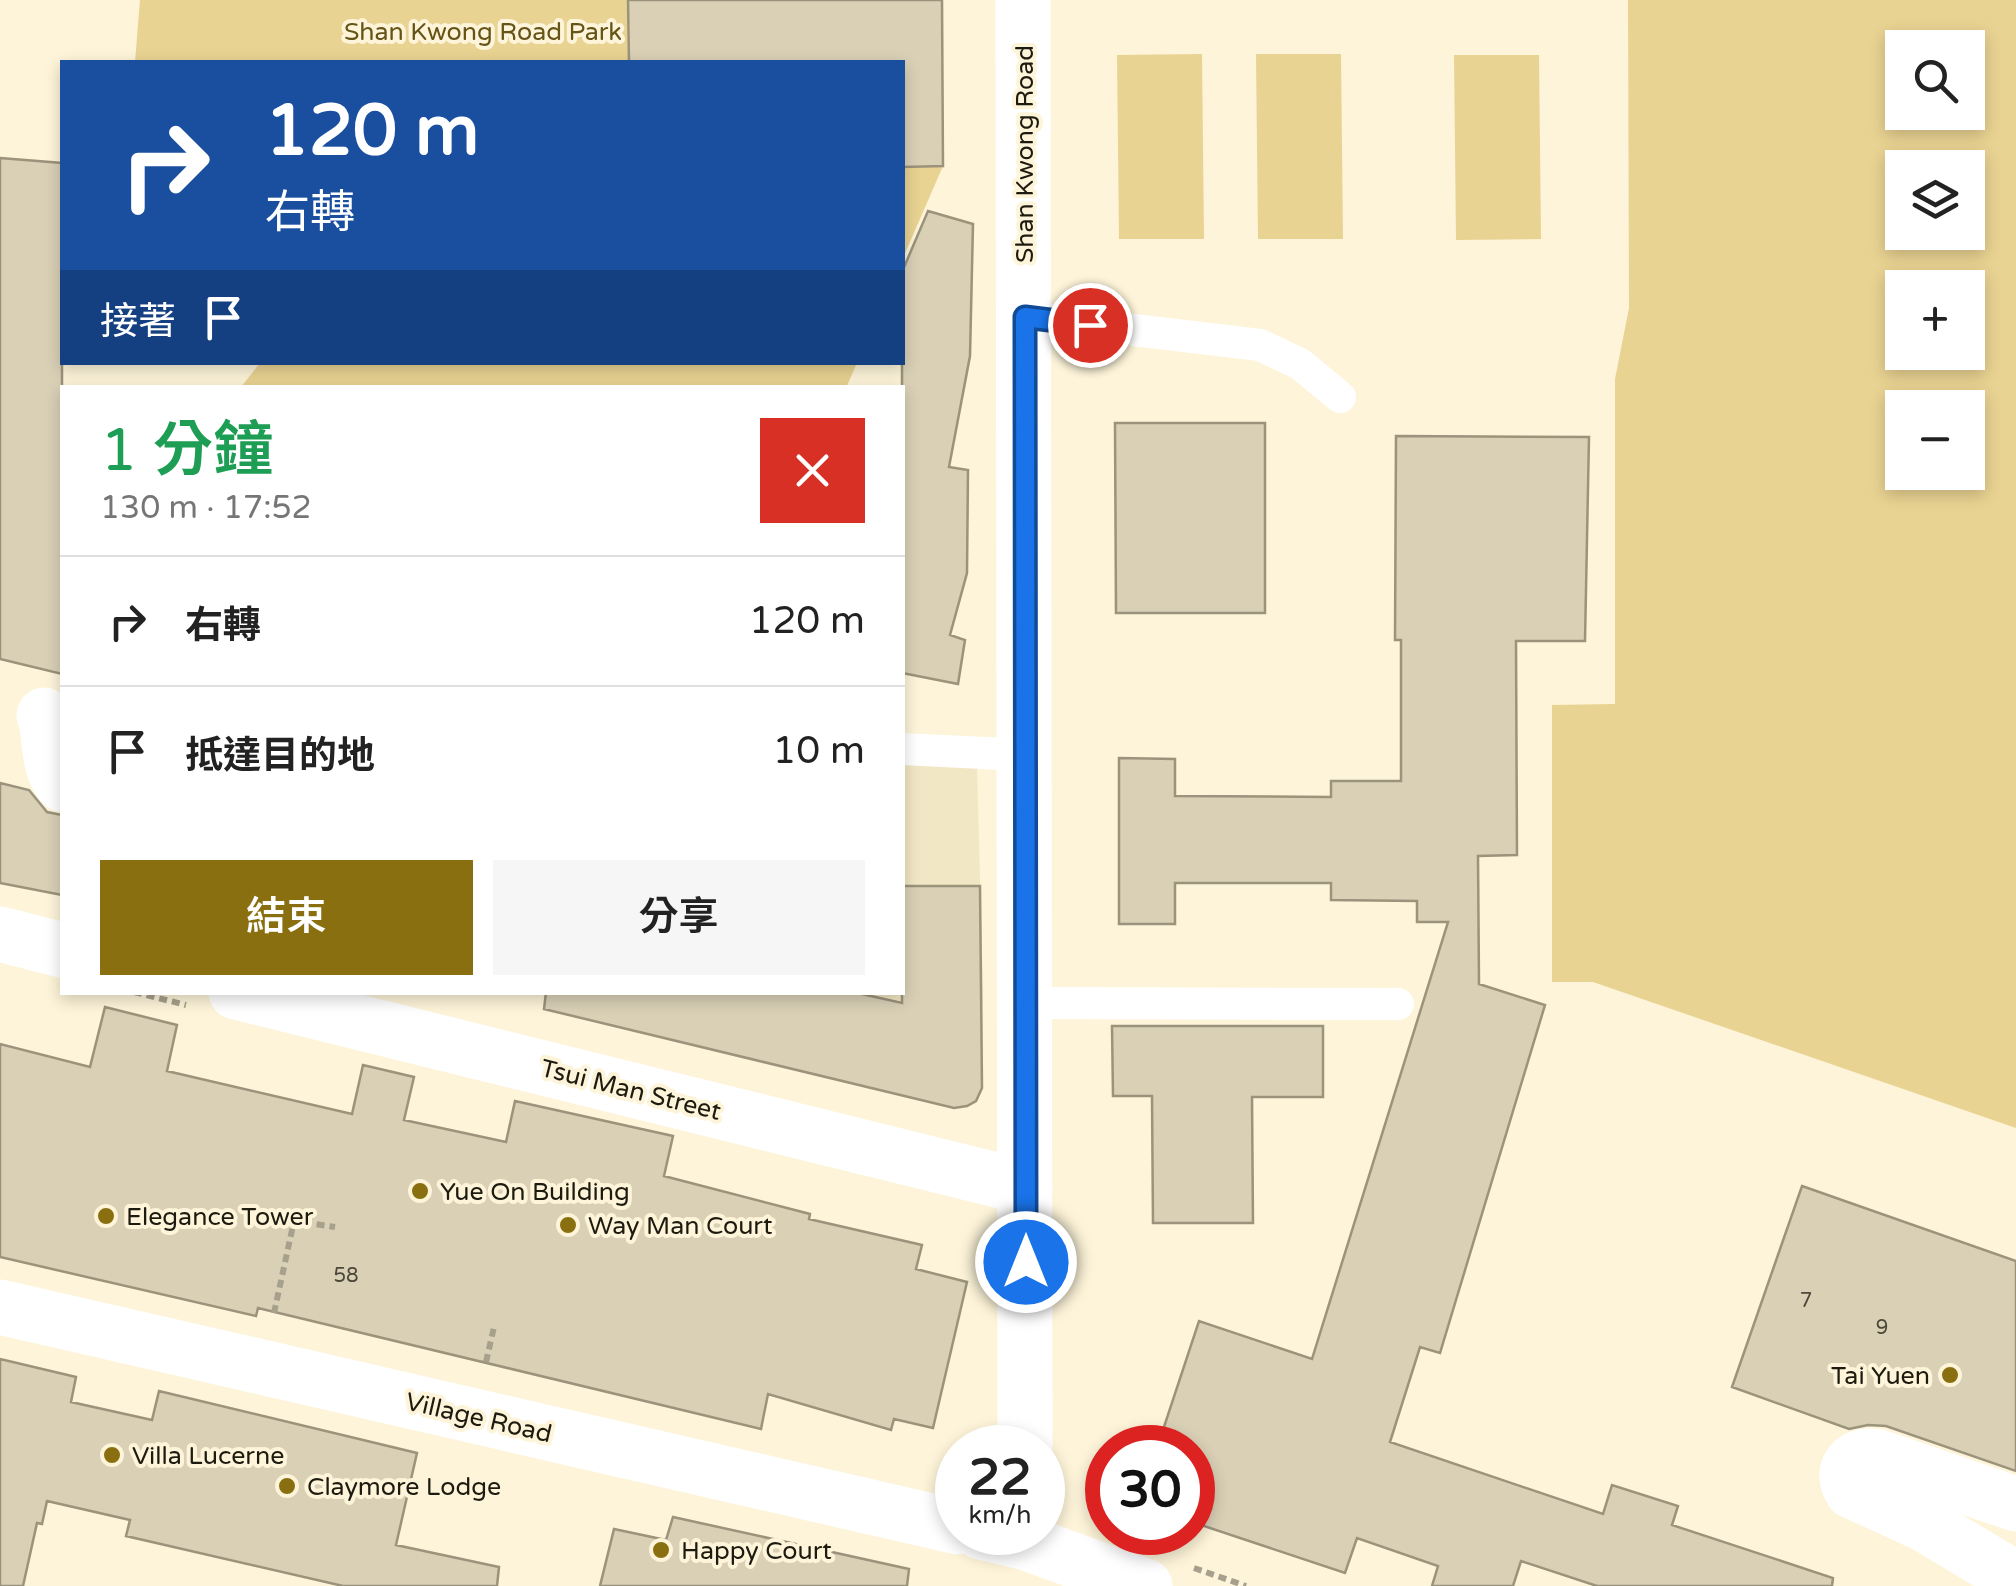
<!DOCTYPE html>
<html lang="zh-TW">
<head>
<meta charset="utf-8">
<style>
  body { margin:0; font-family:"Varela Round","Noto Sans TC",sans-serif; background:#f6f6f6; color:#222; height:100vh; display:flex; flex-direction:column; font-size:38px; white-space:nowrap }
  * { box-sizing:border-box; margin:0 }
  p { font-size:32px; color:#767676 }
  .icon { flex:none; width:55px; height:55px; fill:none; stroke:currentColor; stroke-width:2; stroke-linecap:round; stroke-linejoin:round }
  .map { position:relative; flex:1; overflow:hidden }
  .details { position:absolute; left:60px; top:385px; width:845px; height:610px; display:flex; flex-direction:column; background:#fff; border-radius:0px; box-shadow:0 5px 15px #0003 }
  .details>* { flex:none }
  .banner { position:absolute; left:60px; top:60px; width:845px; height:305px; border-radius:0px; box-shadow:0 5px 15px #0003; background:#1a4fa0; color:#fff; overflow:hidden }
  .buttons { position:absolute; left:1885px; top:30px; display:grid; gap:20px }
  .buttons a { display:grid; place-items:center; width:100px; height:100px; border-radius:0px; background:#fff; box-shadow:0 5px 15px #0003; font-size:50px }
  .speed { position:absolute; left:935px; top:1425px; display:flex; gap:20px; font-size:50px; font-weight:700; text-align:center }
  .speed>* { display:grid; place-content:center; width:130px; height:130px; border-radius:50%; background:#fff; box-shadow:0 5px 15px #0003; line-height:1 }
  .speed small { font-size:25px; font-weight:400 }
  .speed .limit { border:15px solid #d22; background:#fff; color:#111 }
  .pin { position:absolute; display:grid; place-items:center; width:85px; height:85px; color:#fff; margin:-42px; border:5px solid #fff; border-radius:50%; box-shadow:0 2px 10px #0007 }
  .me { position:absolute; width:110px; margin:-55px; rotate:0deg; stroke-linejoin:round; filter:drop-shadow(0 0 8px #0008) }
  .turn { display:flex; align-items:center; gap:35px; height:210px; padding:0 40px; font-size:45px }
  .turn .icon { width:130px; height:130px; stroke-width:2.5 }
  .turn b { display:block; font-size:70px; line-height:85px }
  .then { display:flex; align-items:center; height:95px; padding:0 40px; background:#0003; gap:20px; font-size:38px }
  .round { display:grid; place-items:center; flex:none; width:105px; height:105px; border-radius:0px; background:#f6f6f6 }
  .summary { display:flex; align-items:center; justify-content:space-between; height:170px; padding:0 40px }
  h1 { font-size:60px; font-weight:600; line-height:75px; color:#1e9e55 }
  .button { display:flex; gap:20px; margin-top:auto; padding:20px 40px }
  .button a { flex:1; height:115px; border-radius:0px; background:#896f10; color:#fff; font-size:40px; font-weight:600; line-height:115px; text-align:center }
  .button a+a { background:#f6f6f6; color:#222 }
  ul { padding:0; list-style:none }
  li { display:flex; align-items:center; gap:30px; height:130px; padding:0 40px; border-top:2px solid #e0e0e0 }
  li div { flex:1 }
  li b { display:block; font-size:38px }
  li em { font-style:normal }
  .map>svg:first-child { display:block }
  .built { fill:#f2e7c5 }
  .green { fill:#e9d392; fill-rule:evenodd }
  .building { fill:#d9d0b6; stroke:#9b937b; stroke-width:2.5 }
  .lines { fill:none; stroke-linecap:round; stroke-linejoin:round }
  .path { stroke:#a7a08c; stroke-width:6; stroke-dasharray:8 5; stroke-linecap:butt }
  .lane { stroke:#fff; stroke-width:32 }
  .street { stroke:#fff; stroke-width:55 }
  .route-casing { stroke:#114b97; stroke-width:25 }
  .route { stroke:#1a73e8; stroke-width:18 }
  .poi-dot { fill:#896f10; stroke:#fdf4d9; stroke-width:4 }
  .labels { text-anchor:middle; stroke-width:8; stroke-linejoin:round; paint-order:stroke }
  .number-label { font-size:20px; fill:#4c483a }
  .park-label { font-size:25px; fill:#665416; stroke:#fdf4d9 }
  .street-label { font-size:25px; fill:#1d1a10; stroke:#fdf4d9 }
  .poi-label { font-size:25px; fill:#1d1a10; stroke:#fdf4d9; text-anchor:start }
</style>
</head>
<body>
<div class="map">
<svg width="2016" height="1586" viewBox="0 0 2016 1586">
  <rect width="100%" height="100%" fill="#fdf4d9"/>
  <path class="built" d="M903,761L977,765L983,992L982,1088L976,1101L647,993L902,992Z"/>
  <path class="green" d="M140,0H628L629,62H135Z
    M1628,0H2016V1128L1593,982H1552V705L1615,704V379L1629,308ZM1902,48H1968V112H1902ZM1902,168H1968V232H1902ZM1902,288H1968V352H1902ZM1902,408H1968V472H1902Z
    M1202,54L1204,239H1119L1117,55Z
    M1256,54H1341L1343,239H1258Z
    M1454,55H1539L1541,239L1456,240Z
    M943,166L903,258V167Z
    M260,363V362L857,363L846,388L241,387Z"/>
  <path class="building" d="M628,0H942L943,166L902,167V62H629Z
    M0,158L62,163V674L0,659Z
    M928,211L973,224L970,356L949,467L968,470L967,573L950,635L965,640L958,684L902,673V272Z
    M1115,423H1265V613H1116Z
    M1396,436L1589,437L1585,641H1516L1517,855L1478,856L1479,984L1545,1005L1440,1353L1420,1347L1390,1442L1603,1514L1612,1485L1678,1506L1672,1525L1833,1578L1832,1586H1597L1521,1561L1513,1586H1432L1438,1566L1357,1538L1345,1573L1192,1522V1448H1157L1199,1321L1312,1359L1448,922H1417V901L1331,900V883H1175V924H1119V758L1175,759V796L1331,797V781H1401V640H1395Z
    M0,783L29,790L47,812L62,815V895L0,883Z
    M902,886H980L982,1088L976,1101L967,1106L954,1108L544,1009L546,992H853L902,1003Z
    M105,1007L177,1025L167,1071L352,1114L363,1065L414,1077L404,1120L506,1142L515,1101L673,1136L664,1176L810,1214L809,1219L922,1245L916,1269L967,1282L933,1428L894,1419L891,1430L768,1394L761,1429L258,1308L256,1316L0,1257V1044L90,1067Z
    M1112,1026H1323V1097H1252L1253,1223H1153L1152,1096H1113Z
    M1802,1186L2016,1261V1471L1886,1426L1868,1425L1849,1429L1732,1387Z
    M0,1359L76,1377L71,1402L152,1420L159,1391L417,1453L396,1545L499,1567L497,1586H343L126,1536L130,1520L47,1501L42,1524L37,1523L23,1586H0Z
    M673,1517L909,1569L907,1586H600L614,1529L666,1540Z"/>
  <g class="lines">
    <path class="path" d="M134,992L186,1005
      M274,1313L294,1221L335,1227
      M486,1362L494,1327
      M1194,1568L1246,1586"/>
    <path class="lane" d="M1025,317L1260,345L1300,364L1340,397
      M902,749L1026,755
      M1026,1003L1398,1004"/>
    <path class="street" d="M1023,0L1025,1448
      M44,715C52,738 46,765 62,784
      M0,934L62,950
      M236,992L1025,1187
      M0,1307L958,1527
      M2016,1504L1876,1456C1852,1453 1839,1471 1852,1491L1924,1524L2016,1579
      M981,1532L1026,1543L1145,1586"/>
  </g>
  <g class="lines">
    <g class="route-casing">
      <path id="route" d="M1026,1262L1025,317L1090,325"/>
    </g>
    <use href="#route" class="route"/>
  </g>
  <g class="poi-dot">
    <circle cx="420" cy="1191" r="10"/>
    <circle cx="106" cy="1216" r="10"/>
    <circle cx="568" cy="1225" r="10"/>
    <circle cx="1950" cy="1375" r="10"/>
    <circle cx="112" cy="1455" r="10"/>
    <circle cx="287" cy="1486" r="10"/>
    <circle cx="661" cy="1550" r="10"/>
  </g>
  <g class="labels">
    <g class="number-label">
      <text x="346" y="1282">58</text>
      <text x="1806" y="1307">7</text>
      <text x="1882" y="1334">9</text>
    </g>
    <g class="park-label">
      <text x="483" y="40">Shan Kwong Road Park</text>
    </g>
    <g class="street-label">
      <text transform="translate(1024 154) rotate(-90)" y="9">Shan Kwong Road</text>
      <text transform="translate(631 1089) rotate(14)" y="9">Tsui Man Street</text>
      <text transform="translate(479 1417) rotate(13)" y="9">Village Road</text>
    </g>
    <g class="poi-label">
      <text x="440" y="1200">Yue On Building</text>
      <text x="126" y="1225">Elegance Tower</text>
      <text x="588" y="1234">Way Man Court</text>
      <text x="1930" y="1384" text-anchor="end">Tai Yuen</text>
      <text x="132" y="1464">Villa Lucerne</text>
      <text x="307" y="1495">Claymore Lodge</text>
      <text x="681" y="1559">Happy Court</text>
    </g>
  </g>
</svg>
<div class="buttons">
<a><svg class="icon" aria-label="search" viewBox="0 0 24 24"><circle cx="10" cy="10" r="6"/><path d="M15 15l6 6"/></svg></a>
<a><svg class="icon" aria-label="layers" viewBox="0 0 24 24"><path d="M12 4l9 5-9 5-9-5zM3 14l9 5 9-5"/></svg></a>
<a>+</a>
<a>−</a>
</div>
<div class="speed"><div>22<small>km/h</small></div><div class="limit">30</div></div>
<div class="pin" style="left:1090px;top:325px;background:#d93025"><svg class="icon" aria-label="arrive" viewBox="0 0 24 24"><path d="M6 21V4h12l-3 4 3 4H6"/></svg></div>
<svg class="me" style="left:1026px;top:1262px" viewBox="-20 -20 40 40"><circle r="17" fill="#1a73e8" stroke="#fff" stroke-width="3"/><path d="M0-11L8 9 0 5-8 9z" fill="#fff"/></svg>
<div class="banner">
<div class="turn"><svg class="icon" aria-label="right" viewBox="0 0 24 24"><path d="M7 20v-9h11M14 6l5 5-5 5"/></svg><div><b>120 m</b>右轉</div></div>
<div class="then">接著<svg class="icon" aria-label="arrive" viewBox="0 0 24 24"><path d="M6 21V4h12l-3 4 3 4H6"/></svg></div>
</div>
<section class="details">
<div class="summary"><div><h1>1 分鐘</h1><p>130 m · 17:52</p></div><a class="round" style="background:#d93025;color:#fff"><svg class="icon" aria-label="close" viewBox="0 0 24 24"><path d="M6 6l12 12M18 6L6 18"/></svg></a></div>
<ul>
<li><svg class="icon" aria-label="right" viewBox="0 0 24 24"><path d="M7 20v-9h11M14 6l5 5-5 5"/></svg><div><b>右轉</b></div><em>120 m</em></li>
<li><svg class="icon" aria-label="arrive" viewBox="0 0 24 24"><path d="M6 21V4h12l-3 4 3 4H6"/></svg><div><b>抵達目的地</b></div><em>10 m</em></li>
</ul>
<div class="button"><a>結束</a><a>分享</a></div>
</section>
</div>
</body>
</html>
